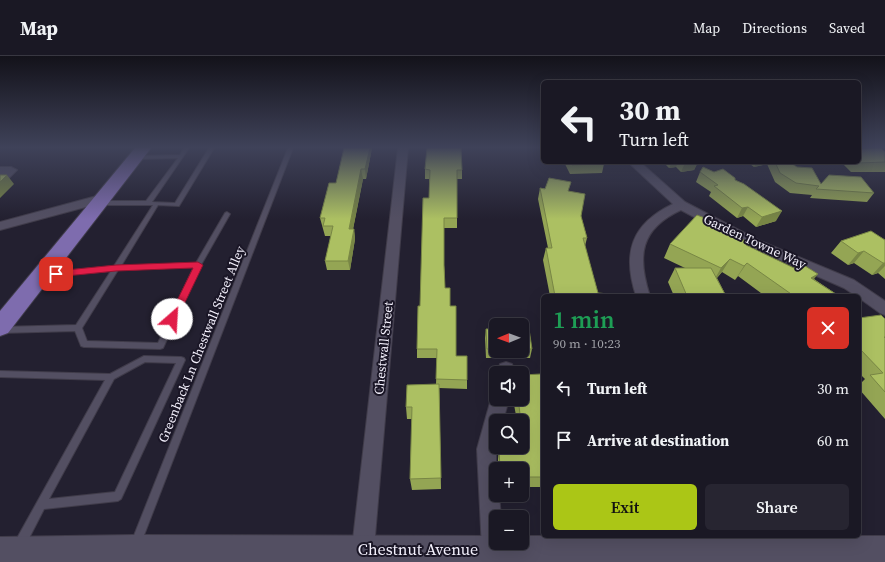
<!DOCTYPE html>
<html lang="en">
<head>
<meta charset="utf-8">
<style>
  body { margin:0; font-family:"Source Serif 4",serif; background:#272531; color:#f1f3f6; height:100vh; display:flex; flex-direction:column; font-size:15px; white-space:nowrap }
  * { box-sizing:border-box; margin:0 }
  p { font-size:13px; color:#9fa0a6 }
  .icon { flex:none; width:22px; height:22px; fill:none; stroke:currentColor; stroke-width:2; stroke-linecap:round; stroke-linejoin:round }
  .map { position:relative; flex:1; overflow:hidden }
  .sheet { position:absolute; left:541px; top:238px; width:320px; height:244px; display:flex; flex-direction:column; background:#1a1824; border-radius:6px; box-shadow:0 4px 16px #0002,0 0 0 1px #383741 }
  .sheet>* { flex:none }
  .guide { position:absolute; left:541px; top:24px; width:320px; height:84px; border-radius:6px; box-shadow:0 4px 16px #0002,0 0 0 1px #383741; background:#1a1824; color:#f1f3f6; overflow:hidden }
  .needle { width:26px; rotate:269deg }
  .fabs { position:absolute; left:489px; top:262px; display:grid; gap:8px }
  .fabs a { display:grid; place-items:center; width:40px; height:40px; border-radius:6px; background:#1a1824; box-shadow:0 4px 16px #0002,0 0 0 1px #383741; font-size:20px }
  .pin { position:absolute; display:grid; place-items:center; width:34px; height:34px; color:#fff; margin:-17px; border-radius:8px; box-shadow:0 2px 6px #0006 }
  .me { position:absolute; width:44px; margin:-22px; rotate:26deg; stroke-linejoin:round; filter:drop-shadow(0 0 3px #0008) }
  .turn { display:flex; align-items:center; gap:14px; height:84px; padding:0 12px; font-size:18px }
  .turn .icon { width:52px; height:52px; stroke-width:2.5 }
  .turn b { display:block; font-size:28px; line-height:34px }
  .round { display:grid; place-items:center; flex:none; width:42px; height:42px; border-radius:6px; background:#272531 }
  .head { display:flex; align-items:center; justify-content:space-between; height:68px; padding:0 12px }
  h1 { font-size:24px; font-weight:600; line-height:30px; color:#1e9e55 }
  .primary-button { display:flex; gap:8px; margin-top:auto; padding:8px 12px }
  .primary-button a { flex:1; height:46px; border-radius:6px; background:#abc616; color:#111; font-size:16px; font-weight:600; line-height:46px; text-align:center }
  .primary-button a+a { background:#272531; color:#f1f3f6 }
  ul { padding:0; list-style:none }
  li { display:flex; align-items:center; gap:12px; height:52px; padding:0 12px }
  li div { flex:1 }
  li b { display:block; font-size:15px }
  li em { font-style:normal }
  header { display:flex; align-items:center; gap:24px; box-sizing:border-box; height:56px; padding:0 20px; background:#1a1824; border-bottom:1px solid #383741 }
  header strong { font-size:19px }
  nav { display:flex; gap:22px; margin-inline-start:auto; font-size:14px }
  .map>svg:first-child { display:block }
  .lines { fill:none; stroke-linecap:round; stroke-linejoin:round }
  .service-casing { stroke:#403c4a; stroke-width:2 }
  .minor-casing { stroke:#403c4a; stroke-width:2 }
  .tertiary-casing { stroke:#403c4a; stroke-width:2 }
  .primary-casing { stroke:#403c4a; stroke-width:2 }
  .service { fill:#534f62; fill-rule:evenodd }
  .minor { fill:#534f62; fill-rule:evenodd }
  .tertiary { fill:#534f62; fill-rule:evenodd }
  .primary { fill:#7e6cae; fill-rule:evenodd }
  .wall { fill:#94a554 }
  .shaded-wall { fill:#788645 }
  .building { fill:#acc062; stroke:#788645 }
  .route { fill:#e11d48; stroke:#92132f }
  .labels { text-anchor:middle; stroke-width:4; stroke-linejoin:round; paint-order:stroke }
  .street-label { font-size:13px; fill:#f4f1fd; stroke:#1a1626 }
  .near-street-label { font-size:16px; fill:#f4f1fd; stroke:#1a1626 }
</style>
</head>
<body>
<header>
<strong>Map</strong>
<nav><a>Map</a><a>Directions</a><a>Saved</a></nav>
</header>
<div class="map">
<svg width="885" height="506" viewBox="0 0 885 506">
  <rect width="100%" height="100%" fill="#232030"/>
  <g class="lines">
    <g class="service-casing">
      <path id="service" d="M184,92H189L152,146L175,147L209,92H214L179,150L158,149L121,210L196,207L225,157L227,156L230,158L201,209L163,292L160,293L84,291L81,290L75,275L0,277V271L76,269L111,215L44,221L41,219L42,217L114,210L153,149H101L98,147L101,145H146L178,102L136,103L134,102V100L180,99ZM194,211L158,287L87,285L82,272L118,214Z
        M288,92H293L141,487L140,491L136,492L132,491L131,487Z
        M144,300L181,301L184,302L185,304L121,443L118,445L44,453L24,492L20,493L16,492L15,488L16,484L105,324L0,321V315L110,318ZM145,306L176,307L115,436L49,443L114,323Z"/>
    </g>
    <g class="minor-casing">
      <path id="minor" d="M398,92H408L374,492L371,500L363,503L355,500L352,492Z
        M628,106H640L685,146L758,184L854,224L885,245V259L880,257L859,242V240H856L844,232L748,190L681,154C640,173 637,200 650,240H636C622,197 631,168 673,148Z
        M0,111H11L17,114L4,127L0,128Z
        M104,138L108,139L110,142L108,145L0,174V166Z
        M506,306L512,308L514,313L513,317H497L500,308Z
        M496,337V343H509L503,365H496V439H499L501,461H496V487H503L504,493L501,501L493,504L485,501L482,493L477,393L491,343Z"/>
    </g>
    <g class="tertiary-casing">
      <path id="tertiary" d="M133,479L496,480V487H522V480H885V506H0V481Z"/>
    </g>
    <g class="primary-casing">
      <path id="primary" d="M135,92H151L8,277L0,280V255Z"/>
    </g>
    <use href="#service" class="service"/>
    <use href="#minor" class="minor"/>
    <use href="#tertiary" class="tertiary"/>
    <use href="#primary" class="primary"/>
  </g>
  <path class="wall" d="M372,92L366,123H363L353,173H354L355,183L350,214H327L325,205L331,180H325L320,162L336,127Z
    M885,96V116H851L841,106H859Z
    M564,106H603L604,108L602,117L570,118Z
    M663,106H698L694,114L681,116L676,111L669,112Z
    M747,106H789L821,128L874,137L867,146L810,142L812,139L790,137L775,126L767,108L754,111Z
    M425,113L462,114V123H457V172H444V209L445,232L450,250L456,300L467,324V333L439,332L441,433L412,434L410,423L412,363H407L406,351L436,328L437,302H417V293L429,142V123H425Z
    M700,116L735,124L776,165L756,171L743,160L737,162L709,140L711,136L696,126Z
    M540,132L569,135L581,160L587,182L585,190L598,237L610,240H550L543,204L546,192H548L538,143Z
    M718,172L746,189L814,223L839,240H765L738,220L735,224L722,216L717,222L726,240H674L668,226L675,212H685L664,202L670,188Z
    M885,184V223L878,217L872,219L854,207L848,209L831,197L841,185Z
    M859,262L885,263V363L859,333V329L865,323L859,317Z
    M486,273H496V295H522V273L532,293L530,302H486L485,282Z
    M543,324V431H522V413H498V403L499,393H510V391H522V365H517L513,343H522Z"/>
  <path class="shaded-wall" d="M370,92H372L366,123L365,113Z
    M672,106H678L676,111L669,112Z
    M691,106H698L694,114L681,116L685,107Z
    M757,106H768L767,108L754,111Z
    M361,113L363,123L351,183L349,173Z
    M7,119L14,128L0,142V126Z
    M748,151L743,160L737,162L742,152Z
    M782,155L776,165L756,171L762,161Z
    M354,173L355,183L350,214L348,205Z
    M864,195L854,207L848,209L858,197Z
    M730,203L722,216L713,226L721,212Z
    M747,207L738,220L735,224L744,210Z
    M883,207H885V210L878,217L872,219Z
    M818,218L807,232L811,222Z"/>
  <path class="building" d="M344,92H370L365,113H361L349,173H354L348,205H325L333,170H323L325,162H320L329,127H336Z
    M427,92H461L462,114H457V162H444V209L445,232H450V250H456V300H467V324L436,323L437,293H417L418,250H420L423,142H429L430,114L425,113Z
    M881,92L885,96V106L858,107L857,106H859V93Z
    M570,106H603L604,108L572,109Z
    M775,106H789L797,111L812,112L821,128L829,119L861,121L874,137L816,133L819,130L796,127L780,117Z
    M703,111L714,116L723,113L735,122V124L744,128L782,155L762,161L748,151L742,152L714,130L718,129L700,116Z
    M0,119H7L0,126Z
    M549,122L571,126L568,135L585,138L581,160L587,182H583L598,237L609,238L610,240H555L546,192H552L540,132L545,133Z
    M697,159L720,168L717,172L748,186L746,189L794,212L802,208L818,218L811,222L839,240H794L747,207L744,210L730,203L721,212L670,188Z
    M871,175L885,184V207H883L864,195L858,197L841,185Z
    M675,212H711L726,240H687Z
    M881,259L885,263V281H884L885,282V336L870,319L883,317L859,292V262Z
    M486,273H496V293H487Z
    M522,273H529L532,293H522Z
    M541,318L543,324V421H522V413H500L499,393H513V391H522V375H523L522,365H521L518,343H522V319Z
    M439,328L441,422L410,423L412,351H406L407,329Z"/>
  <linearGradient id="sky" x2="0" y2="1"><stop stop-color="#13121a"/><stop offset="0.56" stop-color="#3f4259"/><stop offset="1" stop-color="#3f4259" stop-opacity="0"/></linearGradient>
  <rect width="885" height="163" fill="url(#sky)"/>
  <path class="route" d="M198,206L203,209L177,263L172,266L168,263L193,212L116,215L56,221L52,218L56,215L116,209Z"/>
  <g class="labels">
    <g class="street-label">
      <text transform="translate(755 185) rotate(25)" y="5">Garden Towne Way</text>
      <text transform="translate(201 288) rotate(-68)" y="5">Greenback Ln Chestwall Street Alley</text>
      <text transform="translate(383 292) rotate(-84)" y="5">Chestwall Street</text>
    </g>
    <g class="near-street-label">
      <text x="418" y="499">Chestnut Avenue</text>
    </g>
  </g>
</svg>
<div class="fabs">
<a><svg class="needle" viewBox="-14 -14 28 28"><path d="M0-13l5 13h-10z" fill="#e53935"/><path d="M0 13l5-13h-10z" fill="#9fa0a6"/></svg></a>
<a><svg class="icon" aria-label="sound" viewBox="0 0 24 24"><path d="M4 9h4l5-4v14l-5-4H4zM17 9q2 3 0 6"/></svg></a>
<a><svg class="icon" aria-label="search" viewBox="0 0 24 24"><circle cx="10" cy="10" r="6"/><path d="M15 15l6 6"/></svg></a>
<a>+</a>
<a>−</a>
</div>
<div class="pin" style="left:56px;top:218px;background:#d93025"><svg class="icon" aria-label="arrive" viewBox="0 0 24 24"><path d="M6 21V4h12l-3 4 3 4H6"/></svg></div>
<svg class="me" style="left:172px;top:263px" viewBox="-20 -20 40 40"><circle r="19" fill="#fff"/><path d="M0-13L10 11 0 6-10 11z" fill="#e11d48"/></svg>
<div class="guide">
<div class="turn"><svg class="icon" aria-label="left" viewBox="0 0 24 24"><path d="M17 20v-9H6M10 6l-5 5 5 5"/></svg><div><b>30 m</b>Turn left</div></div>
</div>
<section class="sheet">
<div class="head"><div><h1>1 min</h1><p>90 m · 10:23</p></div><a class="round" style="background:#d93025;color:#fff"><svg class="icon" aria-label="close" viewBox="0 0 24 24"><path d="M6 6l12 12M18 6L6 18"/></svg></a></div>
<ul>
<li><svg class="icon" aria-label="left" viewBox="0 0 24 24"><path d="M17 20v-9H6M10 6l-5 5 5 5"/></svg><div><b>Turn left</b></div><em>30 m</em></li>
<li><svg class="icon" aria-label="arrive" viewBox="0 0 24 24"><path d="M6 21V4h12l-3 4 3 4H6"/></svg><div><b>Arrive at destination</b></div><em>60 m</em></li>
</ul>
<div class="primary-button"><a>Exit</a><a>Share</a></div>
</section>
</div>
</body>
</html>
